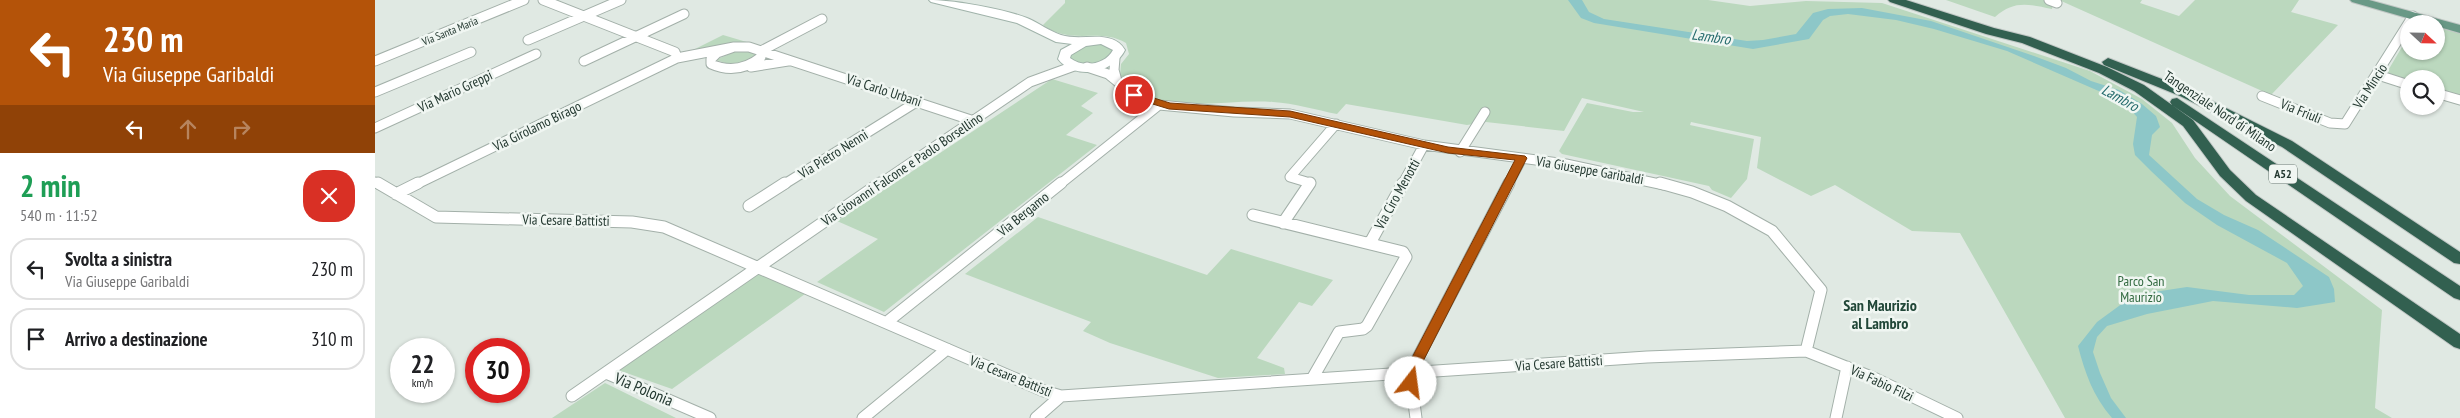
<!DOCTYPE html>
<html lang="it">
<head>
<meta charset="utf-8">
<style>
  body { margin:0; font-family:"PT Sans Narrow",sans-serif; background:#f6f6f6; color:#202124; height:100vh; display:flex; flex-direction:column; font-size:19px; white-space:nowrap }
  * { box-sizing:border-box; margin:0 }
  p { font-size:16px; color:#757577 }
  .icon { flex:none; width:28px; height:28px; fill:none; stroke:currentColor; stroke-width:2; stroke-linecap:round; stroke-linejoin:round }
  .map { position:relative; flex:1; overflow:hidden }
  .side { display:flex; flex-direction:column; background:#fff; width:375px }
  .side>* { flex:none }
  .banner { background:#b45309; color:#fff; overflow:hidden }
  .needle { width:32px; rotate:112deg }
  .fabs { position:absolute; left:2025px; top:15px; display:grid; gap:10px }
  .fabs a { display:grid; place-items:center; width:45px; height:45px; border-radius:50%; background:#fff; box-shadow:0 1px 4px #0004; font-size:25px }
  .speed { position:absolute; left:15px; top:338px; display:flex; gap:10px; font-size:25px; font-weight:700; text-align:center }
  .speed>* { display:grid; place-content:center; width:65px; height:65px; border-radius:50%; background:#fff; box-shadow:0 1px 4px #0004; line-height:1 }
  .speed small { font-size:12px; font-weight:400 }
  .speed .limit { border:8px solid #d22; background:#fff; color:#111 }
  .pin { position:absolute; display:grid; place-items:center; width:42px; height:42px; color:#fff; margin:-21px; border:2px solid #fff; border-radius:50%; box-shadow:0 1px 5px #0007 }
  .me { position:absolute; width:55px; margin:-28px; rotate:15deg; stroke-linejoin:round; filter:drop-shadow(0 0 4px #0008) }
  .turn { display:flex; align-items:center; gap:18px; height:105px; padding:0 20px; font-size:22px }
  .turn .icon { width:65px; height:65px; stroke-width:2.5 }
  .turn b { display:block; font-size:35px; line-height:42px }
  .lanes { display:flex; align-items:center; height:48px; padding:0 20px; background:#0003; justify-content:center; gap:25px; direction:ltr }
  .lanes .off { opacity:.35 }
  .round { display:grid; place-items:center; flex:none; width:52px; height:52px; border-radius:20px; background:#f6f6f6 }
  .summary { display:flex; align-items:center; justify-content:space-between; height:85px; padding:0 20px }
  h1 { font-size:30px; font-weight:700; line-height:38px; color:#1e9e55 }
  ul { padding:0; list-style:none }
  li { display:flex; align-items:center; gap:15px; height:62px; margin:0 10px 8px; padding:0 10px; border:2px solid #e0e0e0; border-radius:20px }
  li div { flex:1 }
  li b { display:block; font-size:19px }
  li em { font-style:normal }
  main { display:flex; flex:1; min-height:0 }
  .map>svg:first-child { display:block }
  .green { fill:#bbd8be }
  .water { fill:#8dc7c8 }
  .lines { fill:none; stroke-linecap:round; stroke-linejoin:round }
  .street-far1-casing { stroke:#a3b0a9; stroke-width:11 }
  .street-casing { stroke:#a3b0a9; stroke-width:13 }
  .secondary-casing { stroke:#a0b3aa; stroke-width:2 }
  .primary-casing { stroke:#c1c7c5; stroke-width:2 }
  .highway-casing { stroke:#c1c7c5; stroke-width:2 }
  .street-far1 { stroke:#fff; stroke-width:9 }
  .street { stroke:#fff; stroke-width:11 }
  .secondary { fill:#fff; fill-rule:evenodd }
  .primary { fill:#699986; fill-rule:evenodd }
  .highway { fill:#326050; fill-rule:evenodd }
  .route { fill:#b45309; stroke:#753606 }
  .labels { text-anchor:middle; stroke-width:5; stroke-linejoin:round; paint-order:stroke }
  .far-street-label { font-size:11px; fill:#22372f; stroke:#f0f6f2 }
  .shield { fill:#f0f6f2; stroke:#60706a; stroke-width:1 }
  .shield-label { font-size:12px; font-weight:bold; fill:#22372f }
  .street-label { font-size:14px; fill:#22372f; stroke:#f0f6f2 }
  .park-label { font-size:14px; fill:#31693f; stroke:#f0f6f2 }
  .water-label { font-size:15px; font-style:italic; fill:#246a6c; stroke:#f0f6f2 }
  .quarter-label { font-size:16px; font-weight:bold; fill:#214738; stroke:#f0f6f2 }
  .near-street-label { font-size:16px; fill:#22372f; stroke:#f0f6f2 }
</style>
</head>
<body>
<main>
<section class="side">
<div class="banner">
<div class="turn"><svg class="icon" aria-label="left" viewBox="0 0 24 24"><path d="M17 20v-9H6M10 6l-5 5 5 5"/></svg><div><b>230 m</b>Via Giuseppe Garibaldi</div></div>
<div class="lanes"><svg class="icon" aria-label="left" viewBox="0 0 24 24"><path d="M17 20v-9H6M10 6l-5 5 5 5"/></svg><svg class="icon off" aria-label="ahead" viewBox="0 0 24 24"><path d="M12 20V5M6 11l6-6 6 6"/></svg><svg class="icon off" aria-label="right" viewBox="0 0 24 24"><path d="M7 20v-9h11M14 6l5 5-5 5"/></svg></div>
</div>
<div class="summary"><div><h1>2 min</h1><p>540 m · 11:52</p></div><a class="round" style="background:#d93025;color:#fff"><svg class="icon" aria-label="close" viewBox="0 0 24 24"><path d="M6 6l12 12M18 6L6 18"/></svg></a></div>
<ul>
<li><svg class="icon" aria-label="left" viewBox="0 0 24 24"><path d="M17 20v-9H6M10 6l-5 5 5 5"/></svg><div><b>Svolta a sinistra</b><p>Via Giuseppe Garibaldi</p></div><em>230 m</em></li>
<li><svg class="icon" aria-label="arrive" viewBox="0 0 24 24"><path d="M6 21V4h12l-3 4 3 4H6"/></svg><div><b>Arrivo a destinazione</b></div><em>310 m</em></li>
</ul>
</section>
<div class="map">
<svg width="2085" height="418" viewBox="0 0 2085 418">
  <rect width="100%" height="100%" fill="#e0e9e3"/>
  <path class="green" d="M690,0H1333L1375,6L1431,1L1507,3L1715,71L1767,99L1797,123L1820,158L1855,196L2007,310L2000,408L2017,418H1690L1585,233L1537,231L1460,185L1436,196L1382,168L1386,137L1316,122L1315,125L1379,139L1372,179L1356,198L1337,190L1334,186L1187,154L1184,151L1212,103L1258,112H1269L1207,98L1189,131L1111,122L1092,125L971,104L962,114C941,110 919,103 898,102C860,99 811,110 775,98C763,94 754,84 745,75L746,64L754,54L751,43C724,27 696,46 668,25L690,3Z
    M1571,0H1669L1678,3L1677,9C1653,4 1639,0 1620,17Z
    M1684,0H1767L1765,3L1804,16L1820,0H1924L1916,12L1963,25L1896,95Z
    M2061,27L2085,33V97L2061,90V79H2034V81L2011,74L2034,35V51H2061Z
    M348,35L375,43L314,52Z
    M723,42L740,50L736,57C721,63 708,69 694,57L698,50Z
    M365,49L380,53L382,55L360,66L341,60Z
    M677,79L723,93L706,106L718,113L691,135L722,145L509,312L442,282L503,239L462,221Z
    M663,217L832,275L856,249L958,280L937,306L924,302L882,358L909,368L910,374L843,378L735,343L708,331L716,322L590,274Z
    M383,272L430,294L297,389L243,370Z
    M230,383L301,418H177Z"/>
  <path class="water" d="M1193,0H1207L1214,12L1229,19L1372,41L1388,40L1421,34L1438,13L1453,9L1487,8L1556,21L1659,56L1691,68L1716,81L1744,90L1767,104L1781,116L1785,127L1777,135L1774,155L1822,199L1849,215L1883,230L1954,277L1959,289L1960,302L1922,308L1838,301L1772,314L1732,326L1722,337L1718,352L1725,373L1736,398L1751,418H1737C1718,396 1710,373 1703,346L1722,322L1759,295L1812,287L1874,295H1919L1928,286L1912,263L1842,225L1810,203L1776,171L1760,155L1758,144L1762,117L1749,102L1632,51L1559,29L1521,20L1473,14L1455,16L1448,20L1434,39L1378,49L1219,23L1206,18Z"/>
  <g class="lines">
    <g class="street-far1-casing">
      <path id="street-far1" d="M168,0L300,52L302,58
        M1674,0L1682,3
        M153,40L246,0
        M359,47H374L386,51V57C371,69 354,72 336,64V59L342,53Z
        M386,51L599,121
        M386,51L447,19
        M740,58L739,70L742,81
        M0,61L149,0
        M209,61L309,14
        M376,67L413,61
        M712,67L733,74L759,95L784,105L859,112L915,114L1049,145L1191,164L1289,185
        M2003,75L2034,85
        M0,92L96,52
        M2061,93L2085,100
        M1887,96L1955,123L1970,124L2038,16
        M0,128L161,54
        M1085,152L1110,112
        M0,182L5,185
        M40,185L302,58L359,47
        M408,185L543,101
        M503,185L655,82L699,66
        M684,185L784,105
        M934,185L935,183L915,177L961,124
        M1027,185L1049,145
        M1133,185L1147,158"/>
    </g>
    <g class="street-casing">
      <path id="street" d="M3,183L61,217L257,222L289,227L669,391L686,396L1272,357L1431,351L1499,378L1582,418
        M1285,183L1317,192L1352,206L1397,231L1446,290L1431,351
        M21,194L43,183
        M374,206L410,183
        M878,215L1028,252L1031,257L992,326L988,329L964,332L937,379
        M908,223L935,183
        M995,243L1028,183
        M512,322L686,183
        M231,373L335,418
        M197,396L505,183
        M488,418L572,349
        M661,418L686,396
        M1041,418L1035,373L1134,183
        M1461,418L1472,367"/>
    </g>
    <g class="secondary-casing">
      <path id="secondary" d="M554,0C579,0 629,9 652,18C664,23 674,31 686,35C707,42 737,28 750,50C739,73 700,81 683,59L686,50L697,44L681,42L642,23L556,2ZM726,44L738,50C730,65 708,68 695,58L696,55L711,46Z"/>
    </g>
    <g class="primary-casing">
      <path id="primary" d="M1975,0H1994L2085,25V33L2061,26V24H2053L1977,2Z"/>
    </g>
    <g class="highway-casing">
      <path id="highway" d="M1513,0H1531L1619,28L1655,37L1732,67L1769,85L1818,120L1855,170L1881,195L2085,334V349L2079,347L1871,201L1845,176L1808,126L1759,91L1724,73L1647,43L1611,34L1515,2Z
        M1733,58L1815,90L1917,141L2085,252V264L2079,263L1907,147L1805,96L1729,65L1727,62Z
        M1802,98L2085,286V300L2079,298L1797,105L1795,102L1797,99Z"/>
    </g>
    <use href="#street-far1" class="street-far1"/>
    <use href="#street" class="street"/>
    <use href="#secondary" class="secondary"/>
    <use href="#primary" class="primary"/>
    <use href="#highway" class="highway"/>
  </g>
  <path class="route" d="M759,92L795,103L915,111L1073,147L1150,156L1152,158L1042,373L1043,383L1041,386H1032L1029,373L1140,160L1073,153L915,117L794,109L755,97L754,95Z"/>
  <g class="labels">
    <g class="far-street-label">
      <text transform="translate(75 31) rotate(-22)" y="4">Via Santa Maria</text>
    </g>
    <rect class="shield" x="1894" y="164.5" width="28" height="19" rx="4"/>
    <g class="shield-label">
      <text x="1908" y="178">A52</text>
    </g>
    <g class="street-label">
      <text transform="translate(1995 86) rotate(-57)" y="5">Via Mincio</text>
      <text transform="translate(509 90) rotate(18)" y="5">Via Carlo Urbani</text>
      <text transform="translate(80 91) rotate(-25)" y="5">Via Mario Greppi</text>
      <text transform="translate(1845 111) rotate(34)" y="5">Tangenziale Nord di Milano</text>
      <text transform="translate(1926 111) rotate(22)" y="5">Via Friuli</text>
      <text transform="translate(162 126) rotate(-26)" y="5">Via Girolamo Birago</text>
      <text transform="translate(458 154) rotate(-32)" y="5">Via Pietro Nenni</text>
      <text transform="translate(527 169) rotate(-34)" y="5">Via Giovanni Falcone e Paolo Borsellino</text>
      <text transform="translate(1215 170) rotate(10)" y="5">Via Giuseppe Garibaldi</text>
      <text transform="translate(1022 194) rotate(-61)" y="5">Via Ciro Menotti</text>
      <text transform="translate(648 214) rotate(-39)" y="5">Via Bergamo</text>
      <text transform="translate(191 220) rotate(1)" y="5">Via Cesare Battisti</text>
      <text transform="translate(1184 363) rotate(-4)" y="5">Via Cesare Battisti</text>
      <text transform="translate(636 376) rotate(22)" y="5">Via Cesare Battisti</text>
      <text transform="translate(1507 383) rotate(25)" y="5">Via Fabio Filzi</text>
    </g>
    <g class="park-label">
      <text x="1766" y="286">Parco San<tspan x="1766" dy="16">Maurizio</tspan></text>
    </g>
    <g class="water-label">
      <text transform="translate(1336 37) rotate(8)" y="5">Lambro</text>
      <text transform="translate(1745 98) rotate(29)" y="5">Lambro</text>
    </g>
    <g class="quarter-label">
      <text x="1505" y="311">San Maurizio<tspan x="1505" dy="18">al Lambro</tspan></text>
    </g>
    <g class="near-street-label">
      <text transform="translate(269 389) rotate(23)" y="6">Via Polonia</text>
    </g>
  </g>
</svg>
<div class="fabs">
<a><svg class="needle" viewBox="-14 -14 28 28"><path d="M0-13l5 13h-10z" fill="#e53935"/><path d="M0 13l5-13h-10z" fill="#757577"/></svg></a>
<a><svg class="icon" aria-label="search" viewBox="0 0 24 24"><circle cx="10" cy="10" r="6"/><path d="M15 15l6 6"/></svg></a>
</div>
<div class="speed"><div>22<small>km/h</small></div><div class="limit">30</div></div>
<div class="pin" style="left:759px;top:95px;background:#d93025"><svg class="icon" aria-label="arrive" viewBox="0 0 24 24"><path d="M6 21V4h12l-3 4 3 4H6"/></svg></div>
<svg class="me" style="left:1036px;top:383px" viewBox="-20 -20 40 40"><circle r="19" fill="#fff"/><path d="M0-13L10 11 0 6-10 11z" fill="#b45309"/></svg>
</div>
</main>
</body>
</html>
